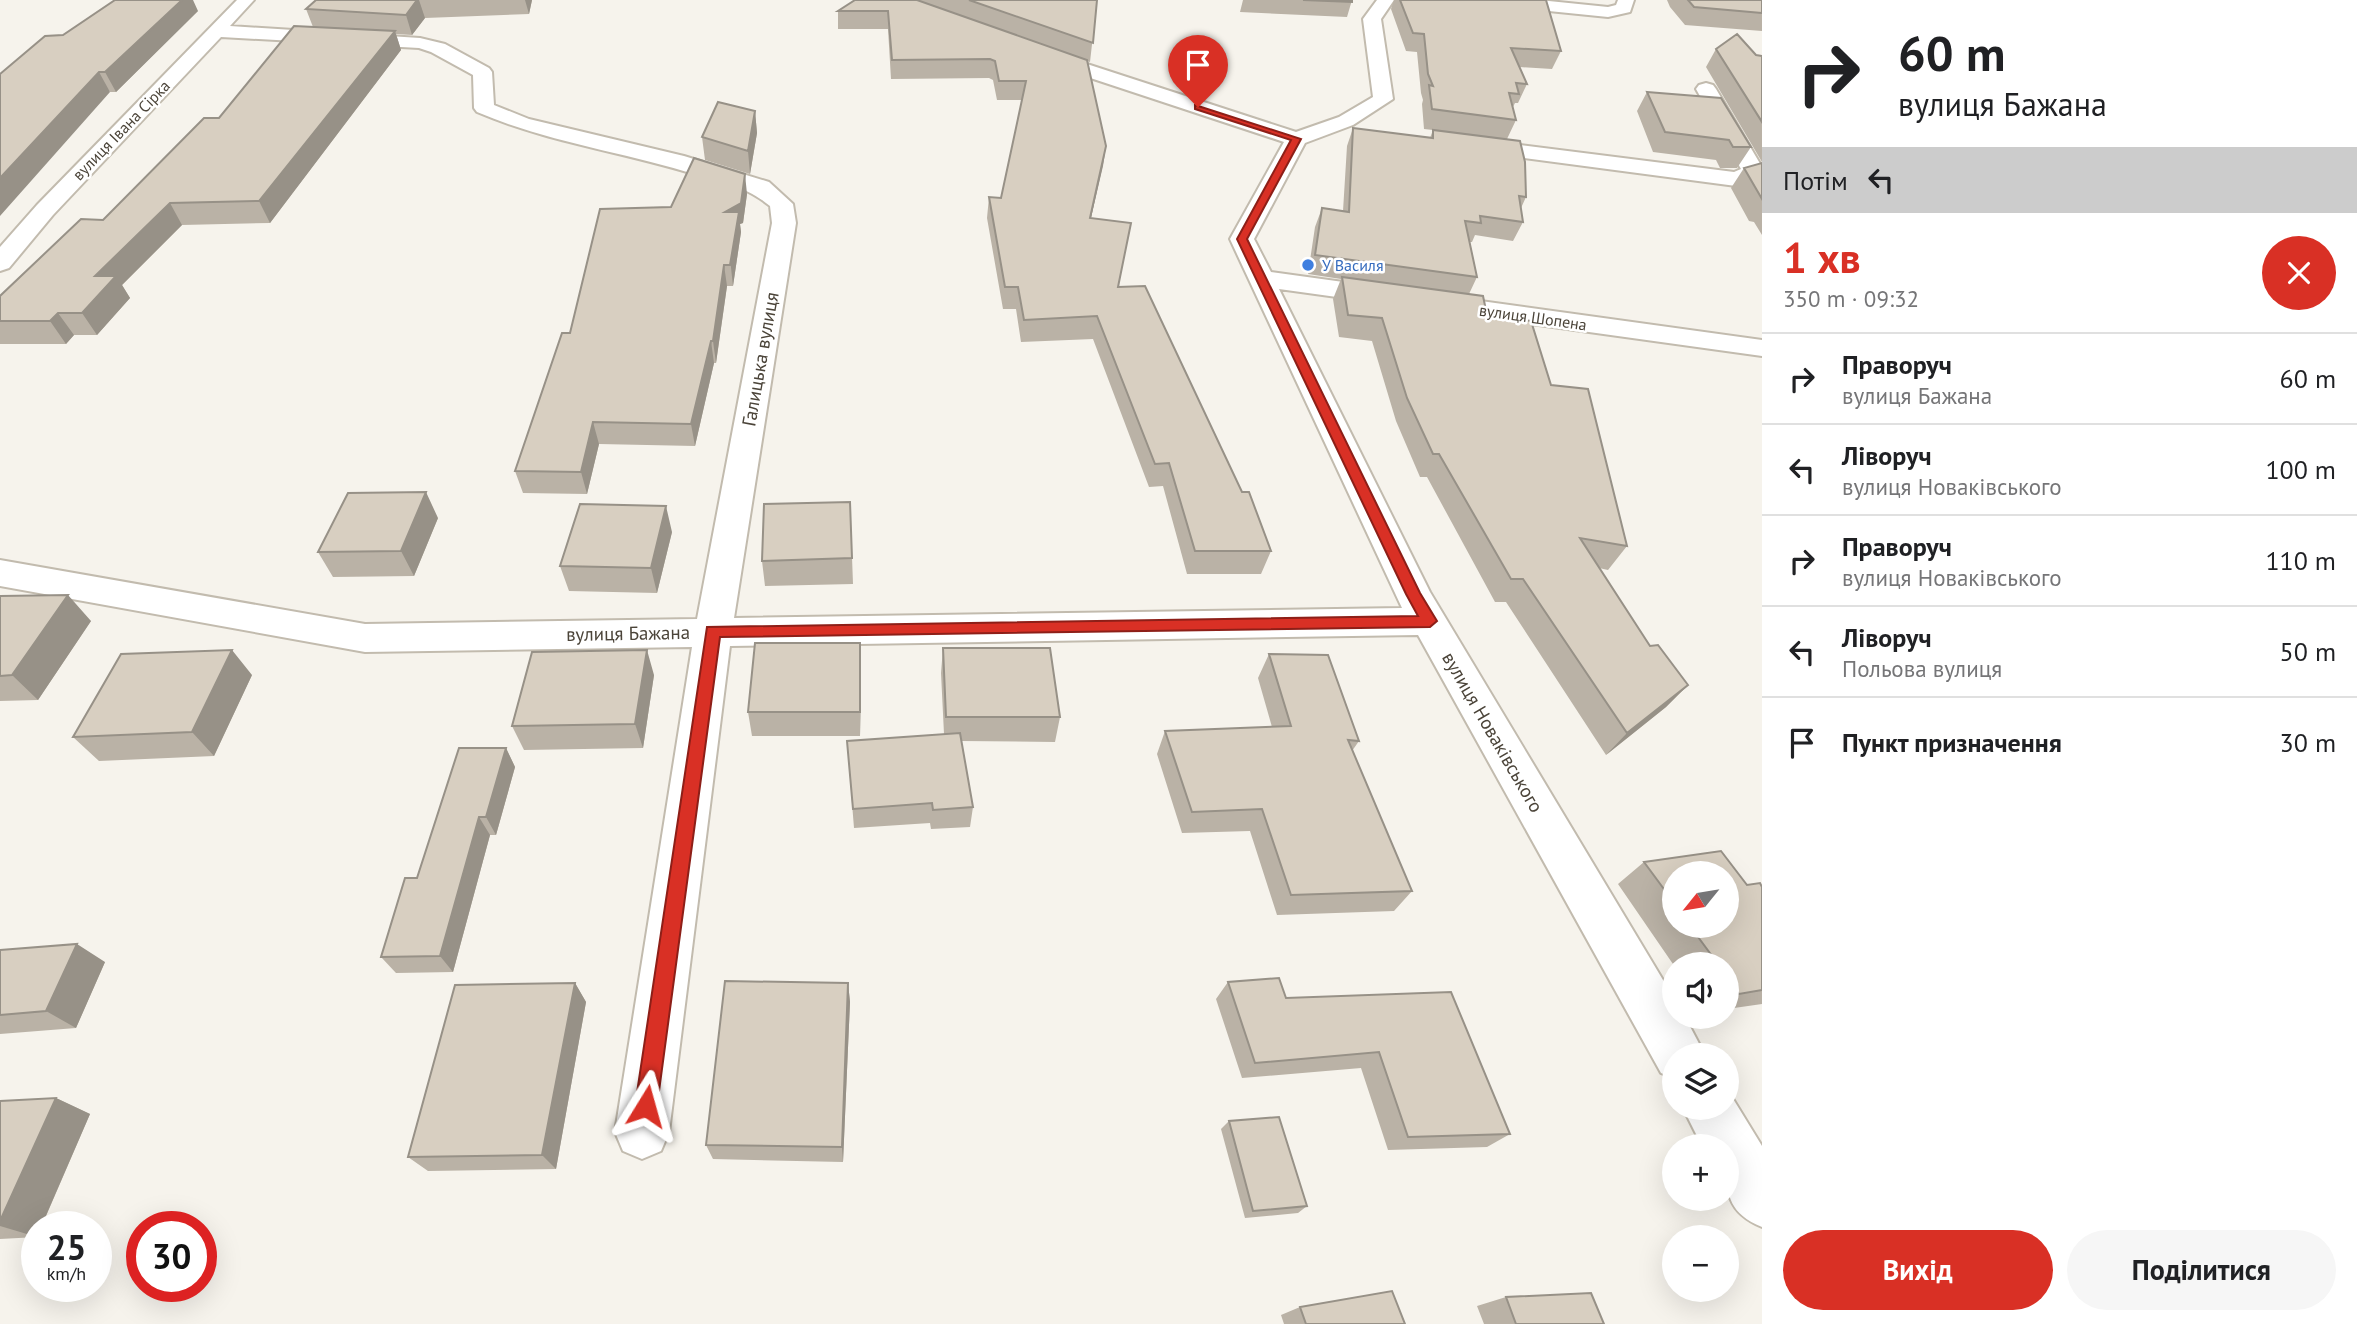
<!DOCTYPE html>
<html lang="uk">
<head>
<meta charset="utf-8">
<style>
  body { margin:0; font-family:"PT Sans",sans-serif; background:#f6f6f6; color:#202124; height:100vh; display:flex; flex-direction:column; font-size:26px; white-space:nowrap }
  * { box-sizing:border-box; margin:0 }
  p { font-size:23px; color:#757577 }
  .icon { flex:none; width:38px; height:38px; fill:none; stroke:currentColor; stroke-width:2; stroke-linecap:round; stroke-linejoin:round }
  .map { position:relative; flex:1; overflow:hidden }
  .details { display:flex; flex-direction:column; background:#fff; width:595px }
  .details>* { flex:none }
  .banner { background:#fff; color:#202124; overflow:hidden }
  .needle { width:46px; rotate:240deg }
  .tools { position:absolute; left:1662px; top:861px; display:grid; gap:14px }
  .tools a { display:grid; place-items:center; width:77px; height:77px; border-radius:50%; background:#fff; box-shadow:0 7px 28px #0002; font-size:35px }
  .speed { position:absolute; left:21px; top:1211px; display:flex; gap:14px; font-size:35px; font-weight:700; text-align:center }
  .speed>* { display:grid; place-content:center; width:91px; height:91px; border-radius:50%; background:#fff; box-shadow:0 7px 28px #0002; line-height:1 }
  .speed small { font-size:18px; font-weight:400 }
  .speed .limit { border:10px solid #d22; background:#fff; color:#111 }
  .pin { position:absolute; display:grid; place-items:center; width:60px; height:60px; color:#fff; margin:-72px -30px; border-radius:50% 50% 50% 0; rotate:-45deg; box-shadow:0 0 7px #0007 }
  .pin .icon { rotate:45deg }
  .me { position:absolute; width:77px; margin:-38px; rotate:8deg; stroke-linejoin:round; filter:drop-shadow(0 0 5px #0008) }
  .turn { display:flex; align-items:center; gap:24px; height:147px; padding:0 21px; font-size:32px }
  .turn .icon { width:91px; height:91px; stroke-width:2.5 }
  .turn b { display:block; font-size:49px; line-height:60px }
  .then { display:flex; align-items:center; height:66px; padding:0 21px; background:#0003; gap:14px; font-size:26px }
  .round { display:grid; place-items:center; flex:none; width:74px; height:74px; border-radius:37px; background:#f6f6f6 }
  .head { display:flex; align-items:center; justify-content:space-between; height:119px; padding:0 21px }
  h1 { font-size:42px; font-weight:600; line-height:52px; color:#d93025 }
  .button { display:flex; gap:14px; margin-top:auto; padding:14px 21px }
  .button a { flex:1; height:80px; border-radius:42px; background:#d93025; color:#fff; font-size:28px; font-weight:600; line-height:80px; text-align:center }
  .button a+a { background:#f6f6f6; color:#202124 }
  ul { padding:0; list-style:none }
  li { display:flex; align-items:center; gap:21px; height:91px; padding:0 21px; border-top:2px solid #e0e0e0 }
  li div { flex:1 }
  li b { display:block; font-size:26px }
  li em { font-style:normal }
  main { display:flex; flex:1; min-height:0 }
  .map>svg:first-child { display:block }
  .lines { fill:none; stroke-linecap:round; stroke-linejoin:round }
  .minor-casing { stroke:#c2bbae; stroke-width:4 }
  .minor { fill:#fff; fill-rule:evenodd }
  .wall { fill:#bab2a6; fill-rule:evenodd }
  .shaded-wall { fill:#979187 }
  .building { fill:#d8cfc1; stroke:#979187; stroke-width:2 }
  .route { fill:#d93025; stroke:#8d1f18; stroke-width:2 }
  .shop-dot { fill:#3f7fe0; stroke:#fff; stroke-width:2.5 }
  .labels { text-anchor:middle; stroke-width:5; stroke-linejoin:round; paint-order:stroke }
  .far-street-label { font-size:16px; fill:#4b4439; stroke:#fff }
  .far-shop-label { font-size:16px; fill:#366cbe; stroke:#fff; text-anchor:start }
  .street-label { font-size:19px; fill:#4b4439; stroke:#fff }
</style>
</head>
<body>
<main>
<div class="map">
<svg width="1762" height="1324" viewBox="0 0 1762 1324">
  <rect width="100%" height="100%" fill="#f6f3ec"/>
  <g class="lines">
    <g class="minor-casing">
      <path id="minor" d="M237,0H254L230,26L420,38L445,44L489,68L492,72L494,105L529,119L684,156L769,182L793,204L796,223L734,618L1402,608L1230,239L1284,142L1033,59L1031,55L1040,49L1047,51L1296,132L1339,117L1373,97L1363,19L1377,0H1394L1381,19L1393,99L1353,125L1305,143L1254,239L1271,272L1762,340V356L1279,289L1430,592L1675,1000V1017H1685L1705,1055H1675V1079L1661,1073L1418,635L730,646L669,1132L661,1151L642,1159L623,1151L615,1132L692,647L365,652L0,586V560L365,624L697,619L772,223L770,206C747,187 726,183 697,175C624,152 547,142 477,112L474,108L473,75L431,52L419,48L221,37L53,215L9,268L0,271V247L37,205Z
        M1480,0H1539L1608,7L1616,5L1618,0H1634L1630,12L1608,17L1488,5Z
        M1706,83L1713,85L1716,89L1762,167V177L1736,186L1472,151L1464,150L1461,145L1464,140L1472,139L1734,172L1741,169L1696,89L1699,85Z
        M1727,1089L1762,1146V1227C1721,1210 1727,1185 1727,1146H1702L1683,1108H1727Z"/>
    </g>
    <use href="#minor" class="minor"/>
  </g>
  <path class="wall" d="M316,0H532L529,14L425,18L412,35L396,34L401,50L270,223L182,225L122,285L130,298L97,335H74L66,344H0V296L103,220L219,118L313,27L306,9Z
    M855,0H1097L1090,62L1087,61L1106,146L1091,218L1118,287L1242,492L1271,551L1261,574H1187L1163,486L1149,487L1093,339L1021,342L1016,309H1003L987,218L989,197L1001,198L1022,100H997L993,80L989,78L891,79L888,29H838V11Z
    M1243,0H1352L1347,17L1240,12Z
    M1394,0H1546L1561,51L1552,69L1520,67L1527,84L1518,103H1515L1513,107L1516,120L1507,139L1526,197L1521,208L1523,222L1513,241L1475,235L1472,242H1470L1477,277L1469,294L1551,385L1627,546L1608,570L1599,568L1650,646L1688,685L1666,707L1606,755L1506,602H1495L1427,477H1420L1396,421L1372,341L1339,337L1333,299L1341,279L1308,274L1315,227L1322,208L1343,211L1347,146L1353,128L1430,138L1433,130L1424,129L1422,104L1423,100L1421,93L1417,52L1406,51L1391,9Z
    M1667,0H1762V31L1685,25L1670,7Z
    M198,11L116,92H110L63,35Z
    M1716,49L1762,56V162L1706,67Z
    M1647,92L1751,147L1737,168H1720L1716,160L1653,152L1637,111Z
    M755,111L757,133L750,174L705,160L702,137Z
    M1762,163V235L1754,222L1749,221L1731,188L1744,168Z
    M747,194L743,223L740,224L741,232L733,286H727L716,363H714L695,446L599,444L587,494L523,493L515,471L570,333L671,207Z
    M850,502L853,584L765,586L762,561Z
    M438,518L414,576L333,577L318,552Z
    M672,532L657,593L569,591L560,566Z
    M0,596L91,621L38,700L0,701Z
    M943,648L1060,717L1055,742L961,741L973,807L970,827L931,829L930,823L854,828L847,741L944,734L941,673Z
    M1269,654L1359,741L1352,751L1412,891L1394,911L1277,915L1250,831L1182,833L1157,754L1165,731L1272,727L1258,678Z
    M861,668L860,736H752L748,712Z
    M252,675L214,756L99,761L73,737Z
    M654,675L643,748L524,750L512,726Z
    M506,748L515,767L496,835H490L453,972L396,973L381,957L417,878Z
    M1644,862L1747,885L1762,887V1004L1727,1009V964H1675V967L1618,884ZM1675,873L1727,926H1675Z
    M0,950L105,962L76,1028L0,1034Z
    M1228,982L1286,998L1451,992L1510,1134L1487,1147L1388,1150L1361,1068L1242,1078L1216,999Z
    M575,983L586,1002L556,1169L428,1171L408,1157Z
    M848,983L850,1002L843,1162L713,1159L706,1145Z
    M56,1098L90,1114L37,1237L0,1239V1101Z
    M1229,1121L1307,1206L1298,1213L1245,1218L1221,1129Z
    M1506,1297L1604,1324H1484L1477,1306Z
    M1300,1307L1405,1324H1284L1281,1315Z"/>
  <path class="shaded-wall" d="M182,0H193L198,11L116,92L105,72Z
    M417,0H419L425,18L412,35L406,15Z
    M525,0H532L529,14Z
    M395,31L401,50L270,223L259,201Z
    M99,72L110,92L0,216V178Z
    M755,111L757,133L750,174L748,151Z
    M1106,146L1103,166L1086,239L1090,218Z
    M745,174L747,194L743,223L740,224L741,232L733,286L725,212Z
    M170,203L182,225L122,285L130,298L97,335L82,313L95,276Z
    M724,265L727,286L716,363L713,341Z
    M58,313L74,335L66,344L50,321Z
    M711,341L714,363L695,446L691,424Z
    M593,422L599,444L587,494L581,472Z
    M426,492L438,518L414,576L401,551Z
    M666,506L672,532L657,593L651,568Z
    M68,595L91,621L38,700L12,675Z
    M860,643L861,668L860,736Z
    M232,650L252,675L214,756L192,732Z
    M647,650L654,675L643,748L635,724Z
    M1688,685L1666,707L1606,755L1627,733Z
    M506,748L515,767L496,835L486,817Z
    M479,817L490,835L453,972L440,956Z
    M77,944L105,962L76,1028L46,1011Z
    M575,983L586,1002L556,1169L542,1155Z
    M848,983L850,1002L843,1162L842,1147Z
    M56,1098L90,1114L41,1227H37V1237L0,1226V1221Z"/>
  <path class="building" d="M115,0H182L105,72H99L0,178V74L45,36L63,35Z
    M316,0H417L406,15L306,9Z
    M855,0H917L1087,60L1106,146L1090,218L1131,223L1118,287L1145,286L1242,492H1249L1271,551H1195L1169,463L1155,464L1097,316L1024,320L1018,287H1005L989,197L1001,198L1026,81H999L995,61L990,59L892,60L888,11H838Z
    M969,0H1097L1093,43Z
    M1303,0H1352V2Z
    M1400,0H1546L1561,51L1511,48L1527,84L1516,83L1519,94L1509,93L1516,120L1432,109L1429,85L1433,86L1428,74L1424,34L1413,33Z
    M1688,0H1762V13L1694,7Z
    M294,26L395,31L259,201L170,203L95,276H116L82,313H58L50,321H0V296L81,219L103,220L204,118H219Z
    M1737,34L1756,55L1762,56V122L1716,49Z
    M1647,92L1721,98L1751,147H1733L1729,140L1665,132Z
    M718,102L755,111L748,151L702,137Z
    M1353,128L1433,138V130L1520,141L1525,162L1526,197L1519,196L1523,222L1480,216L1481,223L1465,221L1477,277L1315,255L1322,208L1349,212Z
    M694,158L745,174L741,203L725,212H739L730,265H724L713,341H711L691,424L593,422L581,472L515,471L562,333H570L600,209L671,207Z
    M1762,163V199L1744,168Z
    M1342,277L1483,296L1487,315L1531,321L1551,385L1588,389L1627,546L1580,538L1650,646L1658,645L1688,685L1627,733L1523,579H1511L1439,454H1433L1407,398L1382,318L1348,315Z
    M426,492L401,551L318,552L348,493Z
    M850,502L852,558L762,561L764,504Z
    M580,504L666,506L651,568L560,566Z
    M68,595L12,675L0,676V596Z
    M755,643H860V712H748Z
    M943,648H1050L1060,717H946Z
    M232,650L192,732L73,737L121,654Z
    M647,650L635,724L512,726L532,652Z
    M1269,654L1328,655L1359,741L1348,740L1412,891L1291,895L1262,809L1192,812L1165,731L1291,726Z
    M960,733L973,807L933,810L932,803L853,809L847,741Z
    M459,748H506L486,817H479L440,956L381,957L405,878H417Z
    M1721,851L1747,885L1760,883L1762,887V990L1739,994L1727,978V964H1718L1690,926H1727V873H1675V904L1644,862Z
    M77,944L46,1011L0,1015V950Z
    M1279,978L1286,998L1451,992L1510,1134L1408,1137L1379,1052L1255,1063L1228,982Z
    M725,981L848,983L842,1147L706,1145Z
    M575,983L542,1155L408,1157L455,985Z
    M56,1098L0,1221V1101Z
    M1279,1117L1307,1206L1253,1211L1229,1121Z
    M1392,1291L1405,1324H1306L1300,1307Z
    M1591,1293L1604,1324H1516L1506,1297Z"/>
  <path class="route" d="M1195,105L1301,139L1247,239L1420,593L1437,621L1430,627L720,637L657,1106L654,1114L646,1117L638,1114L635,1106L707,627L1418,616L1406,594L1237,239L1291,140L1195,109Z"/>
  <circle class="shop-dot" cx="1308" cy="265" r="7"/>
  <g class="labels">
    <g class="far-street-label">
      <text transform="translate(121 130) rotate(-46)" y="6">вулиця Івана Сірка</text>
      <text transform="translate(1533 317) rotate(8)" y="6">вулиця Шопена</text>
    </g>
    <g class="far-shop-label">
      <text x="1322" y="271">У Василя</text>
    </g>
    <g class="street-label">
      <text transform="translate(760 359) rotate(-80)" y="7">Галицька вулиця</text>
      <text transform="translate(628 633) rotate(-1)" y="7">вулиця Бажана</text>
      <text transform="translate(1493 732) rotate(60)" y="7">вулиця Новаківського</text>
    </g>
  </g>
</svg>
<div class="tools">
<a><svg class="needle" viewBox="-14 -14 28 28"><path d="M0-13l5 13h-10z" fill="#e53935"/><path d="M0 13l5-13h-10z" fill="#757577"/></svg></a>
<a><svg class="icon" aria-label="sound" viewBox="0 0 24 24"><path d="M4 9h4l5-4v14l-5-4H4zM17 9q2 3 0 6"/></svg></a>
<a><svg class="icon" aria-label="layers" viewBox="0 0 24 24"><path d="M12 4l9 5-9 5-9-5zM3 14l9 5 9-5"/></svg></a>
<a>+</a>
<a>−</a>
</div>
<div class="speed"><div>25<small>km/h</small></div><div class="limit">30</div></div>
<div class="pin" style="left:1198px;top:107px;background:#d93025"><svg class="icon" aria-label="arrive" viewBox="0 0 24 24"><path d="M6 21V4h12l-3 4 3 4H6"/></svg></div>
<svg class="me" style="left:646px;top:1106px" viewBox="-20 -20 40 40"><path d="M0-17L14 15 0 8-14 15z" fill="#d93025" stroke="#fff" stroke-width="4"/></svg>
</div>
<section class="details">
<div class="banner">
<div class="turn"><svg class="icon" aria-label="right" viewBox="0 0 24 24"><path d="M7 20v-9h11M14 6l5 5-5 5"/></svg><div><b>60 m</b>вулиця Бажана</div></div>
<div class="then">Потім<svg class="icon" aria-label="left" viewBox="0 0 24 24"><path d="M17 20v-9H6M10 6l-5 5 5 5"/></svg></div>
</div>
<div class="head"><div><h1>1 хв</h1><p>350 m · 09:32</p></div><a class="round" style="background:#d93025;color:#fff"><svg class="icon" aria-label="close" viewBox="0 0 24 24"><path d="M6 6l12 12M18 6L6 18"/></svg></a></div>
<ul>
<li><svg class="icon" aria-label="right" viewBox="0 0 24 24"><path d="M7 20v-9h11M14 6l5 5-5 5"/></svg><div><b>Праворуч</b><p>вулиця Бажана</p></div><em>60 m</em></li>
<li><svg class="icon" aria-label="left" viewBox="0 0 24 24"><path d="M17 20v-9H6M10 6l-5 5 5 5"/></svg><div><b>Ліворуч</b><p>вулиця Новаківського</p></div><em>100 m</em></li>
<li><svg class="icon" aria-label="right" viewBox="0 0 24 24"><path d="M7 20v-9h11M14 6l5 5-5 5"/></svg><div><b>Праворуч</b><p>вулиця Новаківського</p></div><em>110 m</em></li>
<li><svg class="icon" aria-label="left" viewBox="0 0 24 24"><path d="M17 20v-9H6M10 6l-5 5 5 5"/></svg><div><b>Ліворуч</b><p>Польова вулиця</p></div><em>50 m</em></li>
<li><svg class="icon" aria-label="arrive" viewBox="0 0 24 24"><path d="M6 21V4h12l-3 4 3 4H6"/></svg><div><b>Пункт призначення</b></div><em>30 m</em></li>
</ul>
<div class="button"><a>Вихід</a><a>Поділитися</a></div>
</section>
</main>
</body>
</html>
